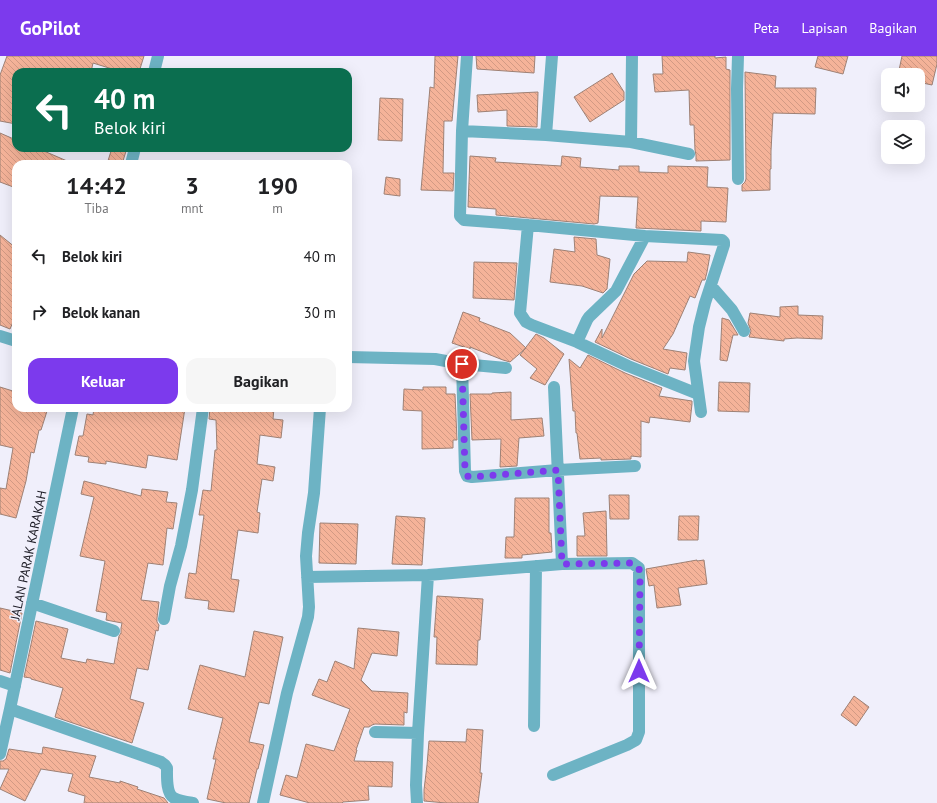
<!DOCTYPE html>
<html lang="id">
<head>
<meta charset="utf-8">
<style>
  body { margin:0; font-family:"PT Sans",sans-serif; background:#f6f6f6; color:#202124; height:100vh; display:flex; flex-direction:column; font-size:15px; white-space:nowrap }
  * { box-sizing:border-box; margin:0 }
  p { font-size:13px; color:#757577 }
  .icon { flex:none; width:22px; height:22px; fill:none; stroke:currentColor; stroke-width:2; stroke-linecap:round; stroke-linejoin:round }
  .map { position:relative; flex:1; overflow:hidden }
  .sheet { position:absolute; left:12px; top:104px; width:340px; height:252px; display:flex; flex-direction:column; background:#fff; border-radius:12px; box-shadow:0 4px 16px #0002 }
  .sheet>* { flex:none }
  .hud { position:absolute; left:12px; top:12px; width:340px; height:84px; border-radius:12px; box-shadow:0 4px 16px #0002; background:#0b6e4f; color:#fff; overflow:hidden }
  .buttons { position:absolute; left:881px; top:12px; display:grid; gap:8px }
  .buttons a { display:grid; place-items:center; width:44px; height:44px; border-radius:8px; background:#fff; box-shadow:0 4px 16px #0002; font-size:20px }
  .pin { position:absolute; display:grid; place-items:center; width:34px; height:34px; color:#fff; margin:-17px; border:2px solid #fff; border-radius:50%; box-shadow:0 1px 4px #0007 }
  .me { position:absolute; width:44px; margin:-22px; rotate:0deg; stroke-linejoin:round; filter:drop-shadow(0 0 3px #0008) }
  .turn { display:flex; align-items:center; gap:14px; height:84px; padding:0 16px; font-size:18px }
  .turn .icon { width:52px; height:52px; stroke-width:2.5 }
  .turn b { display:block; font-size:28px; line-height:34px }
  .eta { display:flex; justify-content:space-evenly; align-items:center; height:68px; text-align:center }
  .eta b { font-size:24px; font-weight:800; line-height:28px }
  .button { display:flex; gap:8px; margin-top:auto; padding:8px 16px }
  .button a { flex:1; height:46px; border-radius:12px; background:#7c3aed; color:#fff; font-size:16px; font-weight:800; line-height:46px; text-align:center }
  .button a+a { background:#f6f6f6; color:#202124 }
  ul { padding:0; list-style:none }
  li { display:flex; align-items:center; gap:12px; height:56px; padding:0 16px }
  li div { flex:1 }
  li b { display:block; font-size:15px }
  li em { font-style:normal }
  header { display:flex; align-items:center; gap:24px; box-sizing:border-box; height:56px; padding:0 20px; background:#7c3aed; color:#fff }
  header strong { font-size:19px }
  nav { display:flex; gap:22px; margin-inline-start:auto; font-size:14px }
  .map>svg:first-child { display:block }
  .building { fill:url(#building-back-hatch); stroke:#9e8175 }
  .lines { fill:none; stroke-linecap:round; stroke-linejoin:round }
  .minor { stroke:#6db3c4; stroke-width:12 }
  .route { stroke:#7c3aed; stroke-width:7; stroke-dasharray:0 12.6 }
  .labels { text-anchor:middle; stroke-width:3; stroke-linejoin:round; paint-order:stroke }
  .street-label { font-size:13px; fill:#1e1d27; stroke:#f0effb }
</style>
</head>
<body>
<header>
<strong>GoPilot</strong>
<nav><a>Peta</a><a>Lapisan</a><a>Bagikan</a></nav>
</header>
<div class="map">
<svg width="937" height="747" viewBox="0 0 937 747">
  <defs>
    <pattern id="building-back-hatch" width="6" height="6" patternUnits="userSpaceOnUse"><rect width="6" height="6" fill="#f5b399"/><path d="M-1 5l2 2M0 0l6 6M5-1l2 2" fill="none" stroke="#d29a84"/></pattern>
  </defs>
  <rect width="100%" height="100%" fill="#f0effb"/>
  <path class="building" d="M7,0H144L139,16H122L93,7L91,16H16V68L0,65V19Z
    M435,0H458L452,65H444L443,117H454L453,135L421,134L430,31L434,32Z
    M476,0H535L534,17L477,13Z
    M662,0H715V2L726,1V13L730,14V104L696,105V99L695,94L694,69H690L689,34L655,36L653,18H663Z
    M818,0H848L843,18L815,11Z
    M902,0H937V8L932,29L918,26V19H898Z
    M745,16L776,20L775,32H816L815,58L773,57L771,95V113H770V134L742,135V129L745,126L746,123Z
    M612,17L624,36V44L590,66L574,41Z
    M538,36L537,71L507,70V54L478,56L477,39Z
    M380,42L403,43L402,85L378,84Z
    M0,77L16,84V92H37L74,108H16V132L0,126Z
    M112,92H127L122,108H107Z
    M470,100L496,102L495,106L561,110L562,100L581,102L580,111L619,114V110H639V116L668,117V110L708,111L707,131L728,132L726,166L701,165V175L636,172L638,141L600,140L598,167L594,168L496,159V153L468,151Z
    M386,121L400,123V140L384,138Z
    M0,179L16,192V259L10,273L0,269Z
    M574,181L596,183L597,199L610,203L607,233L603,237L582,230L550,226L554,193L575,196Z
    M688,196L710,199L707,216L705,224H702L695,242L690,240L673,278L663,293L687,297L685,314L670,312L668,318L631,303L595,286L602,273V282L634,218L647,205L687,206Z
    M474,206L517,207L514,244L473,242Z
    M798,250V259L823,260L822,283L797,282L784,283V285L749,281L751,275L748,267L750,257L780,261V251Z
    M463,256L480,262L479,265L510,277L526,292L510,306L503,304L470,291V293L452,287Z
    M722,262L729,264L738,279H733L727,305L720,304Z
    M536,278L544,282L564,298L545,329L530,322L537,313L520,299Z
    M588,299L625,317L662,332L659,340L692,345V348L690,366L650,361L649,367L641,365V401L631,400V403L601,404V402L580,403L577,377H576L575,355H573L569,303L580,312Z
    M719,326L750,327L749,356L718,355Z
    M0,331L16,336V352H48L41,374H39L34,397L31,396L26,425L16,462L0,458V432L6,433L13,392L0,389Z
    M423,331H446V338H455L457,384H453V392L422,393V355L403,354L404,333L423,334Z
    M511,336V364L542,362L544,380L519,382L517,410L500,411L501,383L472,384L470,338H492V337Z
    M94,352H185L177,404L148,399L146,412L106,405V408L88,406L89,401L75,399L79,380H83L87,358L93,359Z
    M210,352H274L273,363L283,364L281,382L260,379L257,408L275,411L273,425L262,423L257,456L260,457L258,477L238,474L231,523L239,524L234,556L208,553L209,545L185,542L189,517L196,518L204,459H199L203,434L211,435L215,394H217L216,364L209,363Z
    M84,425L141,440L142,433L168,436L166,446L177,447L173,473L167,472L163,509L148,507L141,544L159,546L157,562V566L159,569L158,575L156,574L148,614L137,612L130,643L144,647L132,687L55,661L63,632L31,623V622L24,621L36,565L68,573L61,602L86,607L87,603L114,608L119,580L121,577V572L122,567L106,564L107,557L96,555L105,505L80,500L94,441L81,438Z
    M609,439H629V463H610Z
    M515,442H549V477H551L552,496L522,499V502H505L506,481H514Z
    M606,455L607,500H577V480H585L583,457Z
    M396,460L425,462L422,509L392,508Z
    M679,460H699L698,484H678Z
    M320,467L358,468L356,508L319,507Z
    M697,504V505L704,504L707,528L678,532L681,549L657,552L654,529L649,530L646,513Z
    M437,540L483,543L480,584H478L477,609L436,608L437,581H434Z
    M0,552L22,557L10,617L0,614Z
    M358,572L399,576L397,600L372,597L361,624L372,635L408,637L407,657L404,656V669L375,668L372,669L369,671H364L356,694H357L354,705L393,706L392,731L368,730L369,744L343,746L342,747H310L280,739L286,719L297,722L306,688L334,695L350,653L312,639L319,623L327,626L335,605L354,613Z
    M254,575L283,581L269,648L259,646L249,686L264,689L258,713H257L249,747H226L207,743L216,703H213L223,662L188,653L200,609L245,621Z
    M854,640L869,651L856,670L841,659Z
    M467,673L483,674L480,717H482L478,747H446L424,745V734L427,709L429,685L466,686Z
    M43,691L96,700L89,721L120,727V725L138,731L137,733L164,742L168,747H84L85,740L68,735L73,718L41,713L25,745L0,733L9,713H0V705H3L6,703L9,693L42,698Z"/>
  <g class="lines">
    <path class="minor" d="M467,0L462,75L460,160L464,164L528,169L645,180L722,184L724,186V189L705,247L699,271L694,305L701,356
      M154,16L158,0
      M462,75L546,79L631,86L689,98
      M546,79L552,0
      M631,86L632,0
      M131,108L135,92
      M738,123L737,33L738,0
      M528,169L520,257L526,266L532,269L577,286L587,264L589,261L616,235L645,180
      M711,230L732,254L744,275
      M0,280L16,285
      M577,286L628,310L698,338
      M348,301L435,303L462,308L506,312
      M462,308L465,415L467,420L472,421L558,414L635,410
      M554,331L562,508
      M307,521L428,519L562,508L632,507L639,512V676L636,684L627,689L553,719
      M32,547L114,575
      M164,563L170,530L181,490L192,434L203,352
      M0,625L15,630
      M10,653L161,706L165,709L167,712C167,720 166,738 174,742C180,745 187,746 193,747
      M534,670L536,510
      M375,676L418,677
      M0,698L10,653L73,352
      M263,747L287,637L308,561L309,551L306,500L308,477L314,437L320,352
      M417,747L416,729L418,677L428,519"/>
  </g>
  <g class="lines">
    <path class="route" d="M462,308L465,415L467,420L472,421L558,414L562,508L632,507L639,512L640,523L639,615"/>
  </g>
  <g class="labels">
    <g class="street-label">
      <text transform="translate(28 499) rotate(-78)" y="5">JALAN PARAK KARAKAH</text>
    </g>
  </g>
</svg>
<div class="buttons">
<a><svg class="icon" aria-label="sound" viewBox="0 0 24 24"><path d="M4 9h4l5-4v14l-5-4H4zM17 9q2 3 0 6"/></svg></a>
<a><svg class="icon" aria-label="layers" viewBox="0 0 24 24"><path d="M12 4l9 5-9 5-9-5zM3 14l9 5 9-5"/></svg></a>
</div>
<div class="pin" style="left:462px;top:308px;background:#d93025"><svg class="icon" aria-label="arrive" viewBox="0 0 24 24"><path d="M6 21V4h12l-3 4 3 4H6"/></svg></div>
<svg class="me" style="left:639px;top:615px" viewBox="-20 -20 40 40"><path d="M0-17L14 15 0 8-14 15z" fill="#7c3aed" stroke="#fff" stroke-width="4"/></svg>
<div class="hud">
<div class="turn"><svg class="icon" aria-label="left" viewBox="0 0 24 24"><path d="M17 20v-9H6M10 6l-5 5 5 5"/></svg><div><b>40 m</b>Belok kiri</div></div>
</div>
<section class="sheet">
<div class="eta">
<div><b>14:42</b><p>Tiba</p></div>
<div><b>3</b><p>mnt</p></div>
<div><b>190</b><p>m</p></div>
</div>
<ul>
<li><svg class="icon" aria-label="left" viewBox="0 0 24 24"><path d="M17 20v-9H6M10 6l-5 5 5 5"/></svg><div><b>Belok kiri</b></div><em>40 m</em></li>
<li><svg class="icon" aria-label="right" viewBox="0 0 24 24"><path d="M7 20v-9h11M14 6l5 5-5 5"/></svg><div><b>Belok kanan</b></div><em>30 m</em></li>
</ul>
<div class="button"><a>Keluar</a><a>Bagikan</a></div>
</section>
</div>
</body>
</html>
